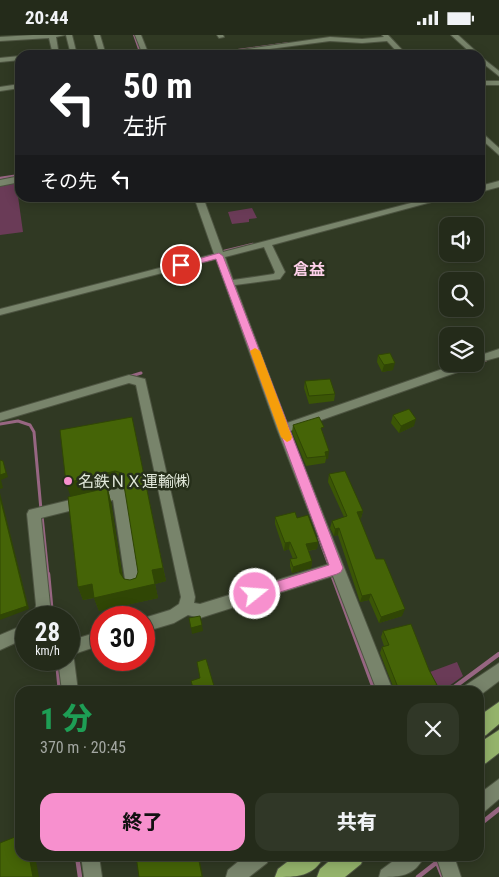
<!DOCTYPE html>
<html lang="ja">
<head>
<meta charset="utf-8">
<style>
  body { margin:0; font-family:"Roboto Condensed","Noto Sans JP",sans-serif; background:#303727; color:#f1f3f6; height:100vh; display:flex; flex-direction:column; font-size:19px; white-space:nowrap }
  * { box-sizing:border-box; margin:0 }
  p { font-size:16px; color:#a3a7a2 }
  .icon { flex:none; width:28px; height:28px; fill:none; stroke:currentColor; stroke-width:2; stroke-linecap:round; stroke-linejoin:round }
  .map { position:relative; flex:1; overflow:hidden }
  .details { position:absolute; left:15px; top:651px; width:469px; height:175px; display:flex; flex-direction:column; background:#242b1a; border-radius:15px; box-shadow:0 2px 12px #0003,0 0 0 1px #414739 }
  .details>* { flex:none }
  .banner { position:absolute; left:15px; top:15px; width:470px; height:152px; border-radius:15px; box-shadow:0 2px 12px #0003,0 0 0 1px #414739; background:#202124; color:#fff; overflow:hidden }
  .buttons { position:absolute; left:439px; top:182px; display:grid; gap:10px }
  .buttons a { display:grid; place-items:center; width:45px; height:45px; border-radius:10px; background:#242b1a; box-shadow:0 2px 12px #0003,0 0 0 1px #414739; font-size:25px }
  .speed { position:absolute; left:15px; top:571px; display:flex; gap:10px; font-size:25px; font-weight:700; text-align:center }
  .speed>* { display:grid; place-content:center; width:65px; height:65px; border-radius:50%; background:#242b1a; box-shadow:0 2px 12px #0003,0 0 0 1px #414739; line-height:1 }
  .speed small { font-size:12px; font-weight:400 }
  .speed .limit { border:8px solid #d22; background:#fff; color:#111 }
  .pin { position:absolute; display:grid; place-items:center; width:42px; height:42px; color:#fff; margin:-21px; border:2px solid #fff; border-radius:50%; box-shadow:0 1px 5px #0007 }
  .me { position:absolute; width:55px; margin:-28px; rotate:73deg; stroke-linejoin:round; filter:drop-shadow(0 0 4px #0008) }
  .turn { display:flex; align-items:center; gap:18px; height:105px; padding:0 25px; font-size:22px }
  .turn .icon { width:65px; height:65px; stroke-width:2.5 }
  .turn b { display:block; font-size:35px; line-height:42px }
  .then { display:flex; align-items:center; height:48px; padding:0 25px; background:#0003; gap:10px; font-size:19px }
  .round { display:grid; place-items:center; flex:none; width:52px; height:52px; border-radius:15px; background:#303727 }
  .overview { display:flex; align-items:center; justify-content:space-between; height:85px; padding:0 25px }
  h1 { font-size:30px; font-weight:800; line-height:38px; color:#1e9e55 }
  .cta { display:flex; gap:10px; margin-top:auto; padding:10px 25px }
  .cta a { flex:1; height:58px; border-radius:15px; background:#f790ce; color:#111; font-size:20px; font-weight:800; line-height:58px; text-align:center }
  .cta a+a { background:#303727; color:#f1f3f6 }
  .status { display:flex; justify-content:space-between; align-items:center; height:35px; padding:0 25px; background:#242b1a; direction:ltr }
  .status svg { height:14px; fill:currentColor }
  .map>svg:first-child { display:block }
  .green { fill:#6a3b57 }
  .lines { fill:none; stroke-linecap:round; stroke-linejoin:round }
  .stream-far3 { stroke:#976682; stroke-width:2 }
  .stream-far2 { stroke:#976682; stroke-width:2.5 }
  .stream-far1 { stroke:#976682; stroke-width:3 }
  .stream { stroke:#976682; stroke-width:4.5 }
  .minor-casing { stroke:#4d5441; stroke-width:2 }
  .highway-casing { stroke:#4d5441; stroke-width:2 }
  .minor { fill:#78846b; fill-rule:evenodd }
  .highway { fill:#94b36b; fill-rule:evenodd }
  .wall { fill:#3b5606; fill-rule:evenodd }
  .shaded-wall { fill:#304605 }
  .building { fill:#456407; stroke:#304605 }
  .route { fill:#f790ce; stroke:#a15e86 }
  .slow { fill:#f59e0b }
  .poi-dot { fill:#f790ce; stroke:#262f1a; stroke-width:2 }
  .labels { text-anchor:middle; stroke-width:5; stroke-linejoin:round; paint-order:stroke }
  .far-quarter-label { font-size:16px; font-weight:bold; fill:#fdd0e9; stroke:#262f1a }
  .poi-label { font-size:16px; fill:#e2e9db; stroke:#262f1a; text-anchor:start }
</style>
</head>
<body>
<div class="status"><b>20:44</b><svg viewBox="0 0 49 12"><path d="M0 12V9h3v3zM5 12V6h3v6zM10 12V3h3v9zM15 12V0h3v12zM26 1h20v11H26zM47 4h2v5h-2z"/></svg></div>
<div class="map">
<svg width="499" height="842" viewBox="0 0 499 842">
  <rect width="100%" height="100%" fill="#303923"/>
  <path class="green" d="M16,147L23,197L0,200V150Z
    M252,173L257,183L249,184V187L232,189L228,177Z
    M457,627L463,641L442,656H437L430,637Z"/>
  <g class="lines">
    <path class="stream-far3" d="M134,0L141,20
      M200,20L289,8"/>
    <path class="stream-far2" d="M0,143L20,140
      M224,216L253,209"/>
    <path class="stream-far1" d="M471,331L486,325
      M128,342L141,338
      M0,389L18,386L30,390L34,397L41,475
      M42,481L48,540
      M319,503L330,533"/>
    <path class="stream" d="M48,539L52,582
      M332,539L375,656
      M57,625L60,656
      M449,656L499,619
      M479,790L499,774
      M77,821L80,842
      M436,825L443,842
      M418,842L441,824"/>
    <g class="minor-casing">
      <path id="minor" d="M33,0H65L56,2L59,20H53L49,3L0,6V2Z
        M66,0H72L77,20H71Z
        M94,0H100L106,20H100Z
        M135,0H141L149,20H143Z
        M217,0H223L224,2L219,3Z
        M382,0H388L407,20H400L387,6L362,8L330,6L223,20H205L330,2L362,4L384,2Z
        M451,0H458L480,20H473Z
        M20,21V25L0,27V23Z
        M480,21L499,36V41L480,26Z
        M480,46H499V50H480Z
        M20,49V53L0,56V52Z
        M480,96L499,113V120L480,103Z
        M20,141V147L0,151V145Z
        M499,146V152L480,157V151Z
        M194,162H203L223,217L434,162H450L272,210L285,237L280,244L235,250L287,388L457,329H475V322L499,314V322L473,329L472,332L290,396L393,656H377L333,541L200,583L188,580L174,588L144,597V583L170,575L179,569L181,562L136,350L129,348L0,386V378L129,340L145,344L195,562L194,568L200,569L329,529L277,394L216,224L0,280V274L214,219ZM264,212L275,237L274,239L233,245L225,222Z
        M119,453L124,454L126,458L140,551L138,556L133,557L128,556L126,551L113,465L41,483L50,570L48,582H34L36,570L27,479L29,475Z
        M26,589V603L0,615V600Z
        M101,596V610L71,620L74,625L78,656H62L58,625H69V606Z
        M499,628V646L479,661V656H464L466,650Z
        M499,744V764L485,776L479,779V759Z
        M81,821H99L102,842H84Z
        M245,821H269L267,828L249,842H226L228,835Z
        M400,821H424C415,842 398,842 379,842L381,835Z
        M436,821H454L461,842H443Z"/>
    </g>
    <g class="highway-casing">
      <path id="highway" d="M499,667V689L486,700L479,703V681Z
        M499,695V718L486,728L479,731V708Z
        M295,821H324C314,842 296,842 275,842L278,834Z
        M335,821H364L361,829L345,842H317L320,834Z"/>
    </g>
    <use href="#minor" class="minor"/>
    <use href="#highway" class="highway"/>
  </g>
  <path class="wall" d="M378,320L393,335L382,337L377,327Z
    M305,346L335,359L334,366L309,369L304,353Z
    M393,380L414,391L399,398L391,388Z
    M132,382L166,546L155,549L158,563L99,576L94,563L83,565L78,552L71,462ZM119,451L125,453L138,537L136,543L130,545L124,544L123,543L111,467L108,454Z
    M293,390L323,398L328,424H326L325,428L306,431L292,397Z
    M329,439L363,476L361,483L359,484L376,524L402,581L379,588L369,565L360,567L338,500L334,501L330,493L332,486L344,482L328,447Z
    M275,482L297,483L318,507L317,514L308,516L312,526L311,533L292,538L290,531V524H293L289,514L284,516L275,489Z
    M383,596L434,656H394V654L380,618L382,612L384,611L381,602Z"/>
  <path class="shaded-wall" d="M395,328L393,335L382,337L384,330Z
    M416,384L414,391L399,398L401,391Z
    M329,416L328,424H326V421L325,417Z
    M3,426L8,442L1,445L3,453L0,454V440Z
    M115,436L119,451L108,454L111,467L124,552L71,463L66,448Z
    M0,458L29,574L0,585Z
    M363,476L361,483L355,485L357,477Z
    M339,493L338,500L334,501L335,494Z
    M290,507L289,514L284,516L285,508Z
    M318,507L317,514L305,516L306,509Z
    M312,526L311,533L292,538L293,532Z
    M163,533L166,546L155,549L158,563L99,576L94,563L155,549L152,535Z
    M92,549L97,562L83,565L78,552Z
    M371,559L369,565L360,567L362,561Z
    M405,574L402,581L379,588L381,582Z
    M202,590L203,596L192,599L191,593Z
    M437,650L434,656H414Z
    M214,651L215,656H198Z
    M29,821H35L39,842H33Z
    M198,821H199L203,842H200Z"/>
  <path class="building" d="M390,318L395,328L384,330L378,320Z
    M330,344L335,359L309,361L305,346Z
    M409,374L416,384L401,391L393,380Z
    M132,382L163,533L152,535L155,549L94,563L92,549L78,552L68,462L107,453L120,538L124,544L130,545L136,543L138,537L122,438L115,436L66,448L60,395Z
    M319,382L324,392L321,393L329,416L325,417L326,421L307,423L293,390Z
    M0,425L3,426L6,438L0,440Z
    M345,436L363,476L357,477L376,524H384L405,574L381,582L371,559L362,561L339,493L335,494L332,486L347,481L329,439Z
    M0,462L27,571L0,580Z
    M295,477L297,483L308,480L318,507L306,509L312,526L293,532L290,524L297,523L290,507L285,508L275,482Z
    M200,581L202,590L191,593L189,583Z
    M411,589L429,635L437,650L414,656H397L395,652L397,650L382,612L389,610L383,596Z
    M206,624L214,651L198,656H194L191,646L200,643L197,627Z
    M227,652L228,656H218V655Z
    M20,800V821H29L33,842H0V808Z
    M136,821H198L202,841L200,842H139Z"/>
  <path class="route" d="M219,218L223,221L343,533L341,537L337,539L255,565L250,563L248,559L250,555L329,530L216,224L181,233L177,230Z"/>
  <path class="slow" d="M255,313L260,316L292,402L291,405L287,407L281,402L250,316Z"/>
  <circle class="poi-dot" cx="68" cy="446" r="5"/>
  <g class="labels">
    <g class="far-quarter-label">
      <text x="309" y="240">倉益</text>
    </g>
    <g class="poi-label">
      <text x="78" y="452">名鉄ＮＸ運輸㈱</text>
    </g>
  </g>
</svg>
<div class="buttons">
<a><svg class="icon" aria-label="sound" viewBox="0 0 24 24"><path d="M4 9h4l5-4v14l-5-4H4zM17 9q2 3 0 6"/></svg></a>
<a><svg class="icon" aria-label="search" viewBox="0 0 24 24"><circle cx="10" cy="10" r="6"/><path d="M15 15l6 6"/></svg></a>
<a><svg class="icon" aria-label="layers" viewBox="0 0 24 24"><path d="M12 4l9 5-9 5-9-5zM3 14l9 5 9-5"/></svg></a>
</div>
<div class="speed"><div>28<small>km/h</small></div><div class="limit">30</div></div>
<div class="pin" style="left:181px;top:230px;background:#d93025"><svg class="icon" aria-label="arrive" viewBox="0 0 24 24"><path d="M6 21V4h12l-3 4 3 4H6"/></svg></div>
<svg class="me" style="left:255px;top:559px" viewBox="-20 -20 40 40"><circle r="17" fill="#f790ce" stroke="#fff" stroke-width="3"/><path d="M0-11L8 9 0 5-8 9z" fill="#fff"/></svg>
<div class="banner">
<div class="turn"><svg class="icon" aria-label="left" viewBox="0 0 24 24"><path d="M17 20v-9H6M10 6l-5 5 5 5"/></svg><div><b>50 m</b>左折</div></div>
<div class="then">その先<svg class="icon" aria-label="left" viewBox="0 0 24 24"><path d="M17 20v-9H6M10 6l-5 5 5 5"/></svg></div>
</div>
<section class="details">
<div class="overview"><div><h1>1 分</h1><p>370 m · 20:45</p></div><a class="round"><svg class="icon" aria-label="close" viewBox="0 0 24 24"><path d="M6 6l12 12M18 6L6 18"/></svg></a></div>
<div class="cta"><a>終了</a><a>共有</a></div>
</section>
</div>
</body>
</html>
